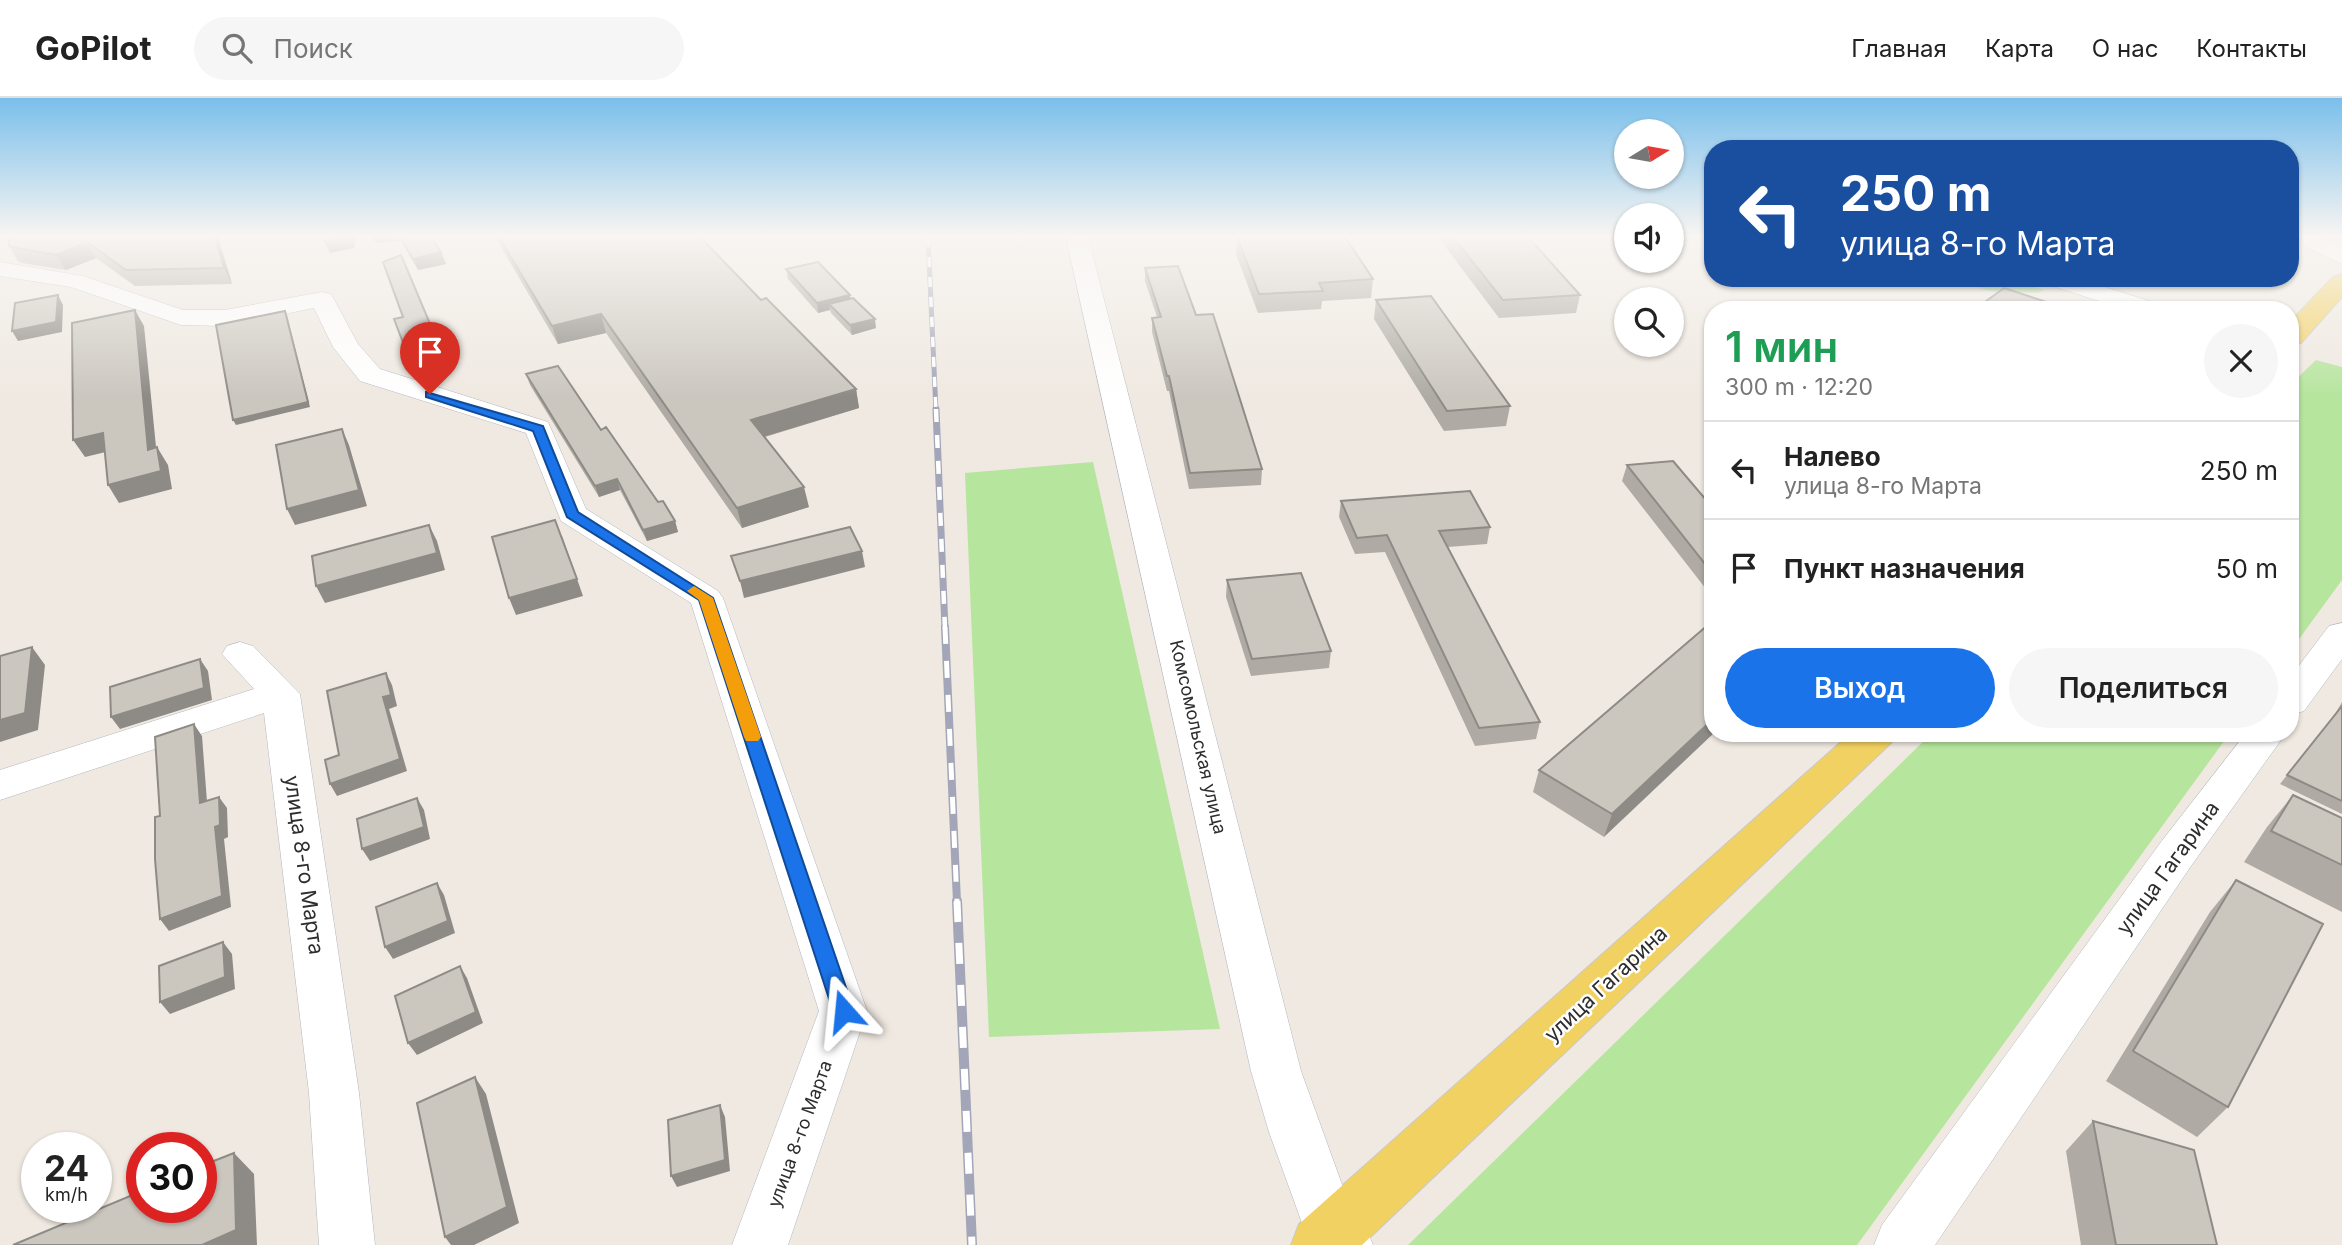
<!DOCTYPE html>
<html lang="ru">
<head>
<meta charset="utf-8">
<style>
  body { margin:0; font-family:Inter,sans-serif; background:#f6f6f6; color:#222; height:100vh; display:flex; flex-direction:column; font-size:26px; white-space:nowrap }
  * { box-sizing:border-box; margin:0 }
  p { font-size:23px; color:#767676 }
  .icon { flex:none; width:38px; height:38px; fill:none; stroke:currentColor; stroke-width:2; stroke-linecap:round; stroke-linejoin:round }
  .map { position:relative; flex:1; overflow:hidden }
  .panel { position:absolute; left:1704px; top:203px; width:595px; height:441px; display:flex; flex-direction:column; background:#fff; border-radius:28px; box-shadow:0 2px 5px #0004 }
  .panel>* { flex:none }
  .guide { position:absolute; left:1704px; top:42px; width:595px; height:147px; border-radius:28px; box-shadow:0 2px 5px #0004; background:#1a4fa0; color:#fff; overflow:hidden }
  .needle { width:46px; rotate:79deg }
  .tools { position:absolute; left:1614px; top:21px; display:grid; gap:14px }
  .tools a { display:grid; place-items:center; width:70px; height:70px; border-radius:50%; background:#fff; box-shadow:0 2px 5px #0004; font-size:35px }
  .speed { position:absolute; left:21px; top:1034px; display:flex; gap:14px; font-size:35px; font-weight:700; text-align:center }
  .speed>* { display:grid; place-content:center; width:91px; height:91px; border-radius:50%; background:#fff; box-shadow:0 2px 5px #0004; line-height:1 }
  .speed small { font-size:18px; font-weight:400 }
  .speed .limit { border:10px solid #d22; background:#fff; color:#111 }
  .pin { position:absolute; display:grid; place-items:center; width:60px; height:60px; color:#fff; margin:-72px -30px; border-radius:50% 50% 50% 0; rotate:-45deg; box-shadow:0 0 7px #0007 }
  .pin .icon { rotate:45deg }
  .me { position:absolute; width:77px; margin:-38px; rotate:342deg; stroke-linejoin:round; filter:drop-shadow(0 0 5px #0008) }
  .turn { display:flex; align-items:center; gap:24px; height:147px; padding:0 21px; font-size:32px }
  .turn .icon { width:91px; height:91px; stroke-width:2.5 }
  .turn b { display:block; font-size:49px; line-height:60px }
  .round { display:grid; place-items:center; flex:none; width:74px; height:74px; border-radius:37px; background:#f6f6f6 }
  .summary { display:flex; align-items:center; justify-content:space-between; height:119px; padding:0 21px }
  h1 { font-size:42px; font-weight:600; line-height:52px; color:#1e9e55 }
  .cta { display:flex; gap:14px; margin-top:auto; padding:14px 21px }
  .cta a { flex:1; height:80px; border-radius:42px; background:#1a73e8; color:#fff; font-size:28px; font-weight:600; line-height:80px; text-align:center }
  .cta a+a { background:#f6f6f6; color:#222 }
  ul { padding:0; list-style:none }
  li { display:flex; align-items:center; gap:21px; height:98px; padding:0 21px; border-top:2px solid #e0e0e0 }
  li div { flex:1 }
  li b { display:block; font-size:26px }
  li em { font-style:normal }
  header { display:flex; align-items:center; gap:42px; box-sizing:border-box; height:98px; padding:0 35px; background:#fff; border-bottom:2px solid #e0e0e0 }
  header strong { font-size:33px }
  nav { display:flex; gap:38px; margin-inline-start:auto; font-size:24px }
  .search { width:490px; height:63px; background:#f6f6f6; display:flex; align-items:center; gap:18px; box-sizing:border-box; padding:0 24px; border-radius:38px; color:#767676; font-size:26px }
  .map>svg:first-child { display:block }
  .green { fill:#b6e59e }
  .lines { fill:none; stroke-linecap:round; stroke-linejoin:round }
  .minor-casing { stroke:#b4b7c1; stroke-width:1 }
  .major-casing { stroke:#c9c9c9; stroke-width:2 }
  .minor { fill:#fff; fill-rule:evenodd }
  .major { fill:#f2d163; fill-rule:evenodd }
  .rail-far3-casing { stroke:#a3a6b8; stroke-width:5 }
  .rail-far2-casing { stroke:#a3a6b8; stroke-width:7 }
  .rail-far1-casing { stroke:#a3a6b8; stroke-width:8 }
  .rail-casing { stroke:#a3a6b8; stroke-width:10 }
  .rail-far3 { stroke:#fff; stroke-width:3.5; stroke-dasharray:10; stroke-linecap:butt }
  .rail-far2 { stroke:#fff; stroke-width:4.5; stroke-dasharray:13; stroke-linecap:butt }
  .rail-far1 { stroke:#fff; stroke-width:5; stroke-dasharray:17; stroke-linecap:butt }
  .rail { stroke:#fff; stroke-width:7; stroke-dasharray:21; stroke-linecap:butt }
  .wall { fill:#afaba4 }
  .shaded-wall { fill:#8e8b86 }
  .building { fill:#cbc7bf; stroke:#8e8b86; stroke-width:2 }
  .route { fill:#1a73e8; stroke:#114b97; stroke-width:2 }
  .slow { fill:#f59e0b }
  .labels { text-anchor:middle; stroke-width:5; stroke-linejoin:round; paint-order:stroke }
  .street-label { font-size:18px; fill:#2e2e2e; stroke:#fff }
  .near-street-label { font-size:21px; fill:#2e2e2e; stroke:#fff }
</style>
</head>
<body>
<header>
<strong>GoPilot</strong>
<div class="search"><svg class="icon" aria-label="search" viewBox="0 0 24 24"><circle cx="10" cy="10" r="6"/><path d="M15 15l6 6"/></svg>Поиск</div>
<nav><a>Главная</a><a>Карта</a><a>О нас</a><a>Контакты</a></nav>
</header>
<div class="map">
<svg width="2342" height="1147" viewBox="0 0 2342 1147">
  <rect width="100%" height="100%" fill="#efe9e1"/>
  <path class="green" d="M1948,180H2007L2044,192L2038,195L1989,193Z
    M2316,262L2342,269V482L2291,552V286Z
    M1093,364L1220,931L989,939L965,375Z
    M1932,635H2230L1857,1147H1408Z"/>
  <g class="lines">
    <g class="minor-casing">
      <path id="minor" d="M1066,139H1088L1301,973L1353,1117L1365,1127L1373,1147H1310L1269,1034L1251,973Z
        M2293,139H2321L2342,150V166L2296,144Z
        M0,164L83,178L183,212H225L322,194L331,196L358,246L380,271L548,324L586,411L718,493L723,500L867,913L788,1147H732L819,913L691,505L561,423L526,335L360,283L333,249L314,210L225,228L181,227L71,189L0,178Z
        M2039,180H2076L2162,207L2165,212H2127L2043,185Z
        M2342,525V561L2304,613L2291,617V578L2329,528Z
        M240,544L253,548L300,596L359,995L375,1147H319L309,995L264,615L0,702V672L254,591L222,556L227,548Z
        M2246,635H2286L2191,768L1935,1147H1874L1882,1127L2161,744Z"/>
    </g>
    <g class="major-casing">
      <path id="major" d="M2342,176V199L2301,245L2291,247V223L2333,179Z
        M1851,635H1897L1891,645L1362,1147H1291L1299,1126Z"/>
    </g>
    <use href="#minor" class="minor"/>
    <use href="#major" class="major"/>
    <g class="rail-far3-casing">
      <path id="rail-far3" d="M928,139L936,313"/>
    </g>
    <g class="rail-far2-casing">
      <path id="rail-far2" d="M936,311L945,531"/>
    </g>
    <g class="rail-far1-casing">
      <path id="rail-far1" d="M945,529L957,804"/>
    </g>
    <g class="rail-casing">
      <path id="rail" d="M957,803L972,1147"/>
    </g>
    <use href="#rail-far3" class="rail-far3"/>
    <use href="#rail-far2" class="rail-far2"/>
    <use href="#rail-far1" class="rail-far1"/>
    <use href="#rail" class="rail"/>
  </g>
  <path class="wall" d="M9,139H218L232,186L135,188L96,160L66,172L22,165L18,163L9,148Z
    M373,139H431L441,154L446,166L418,172L401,143L376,145Z
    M495,139H700L761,202L856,291L859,310L765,339L809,409L742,430L606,235L558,246Z
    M1237,139L1373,181L1371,200L1322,203L1321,211L1258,215L1236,156Z
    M1438,139H1528L1580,197L1576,215L1499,220Z
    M2291,139H2302L2303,141L2298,150L2291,148Z
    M1145,170L1196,217L1262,371L1261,387L1189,391L1169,293H1167L1152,234V220L1157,219L1145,183Z
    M786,171L850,200L876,230L852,237L831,215L830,212L818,215L788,181Z
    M1376,202L1510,308L1506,328L1444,333L1374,221Z
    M526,276L601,332L658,404L675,423L678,434L647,443L620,392L599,399L530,287Z
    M1627,367L1713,410V500L1622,383Z
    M1341,403L1490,429L1487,446L1448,449L1540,624L1536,641L1475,648L1385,454L1355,456L1339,419Z
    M1227,482L1331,553L1329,570L1251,578L1226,499Z
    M1713,529L1604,739L1533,694L1539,672Z
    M2342,604V716L2280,686L2335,616Z
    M2293,697L2342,720V814L2244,764L2267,729Z
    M2236,782L2228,1009L2197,1039L2106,983L2210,814Z
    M2093,1023L2217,1147H2081L2066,1053Z"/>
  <path class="shaded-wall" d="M215,139H218L232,186L224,170Z
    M348,139H357L354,150L330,155L325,144Z
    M373,139H399L401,143L376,145Z
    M87,144L96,160L66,172L56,157Z
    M441,154L446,166L418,172L413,161Z
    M58,197L63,207L62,234L18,243L12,233Z
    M850,197L851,207L829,206L830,212L818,215L817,205Z
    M135,212L144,228L158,369L148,352Z
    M285,213L287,218L310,309L236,327L233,322Z
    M601,216L606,235L558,246L552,228Z
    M875,221L876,230L852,237L850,227Z
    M439,247L443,257L411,265L407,255Z
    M856,291L859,310L756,341L751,322Z
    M342,331L349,347L367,408L295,427L287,411Z
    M103,335L114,352L85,359L73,342Z
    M157,349L168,367L172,391L119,405L108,387Z
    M617,381L620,392L599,399L595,388Z
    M804,389L809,409L742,430L737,410Z
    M675,423L678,434L647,443L643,432Z
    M429,427L437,443L445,472L325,505L316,488Z
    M562,438L583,498L516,517L509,500Z
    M862,453L865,469L744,500L740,483Z
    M32,549L45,567L38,632L0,644V622Z
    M200,561L208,573L212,602L120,631L111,619Z
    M386,575L392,587L397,608L389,611L407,673L337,698L330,686L383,599Z
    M1713,621L1714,635L1604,739L1612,716Z
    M194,626L202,638L208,717L200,705Z
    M219,699L227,710L228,739L224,741L231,809L169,833L160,821L215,729Z
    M417,700L424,712L430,741L370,763L362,751Z
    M437,785L444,797L455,835L393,861L385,849Z
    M223,844L232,856L235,891L170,916L160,904Z
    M460,868L467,880L483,925L417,957L408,945Z
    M475,979L486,996L519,1125L474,1147H451L445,1139Z
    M720,1007L725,1019L730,1073L677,1089L671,1078Z
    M234,1055L254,1076L257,1147H202Z"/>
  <path class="building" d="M9,139H215L224,170L126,172L87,144L56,157L12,149L9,148Z
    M322,139H348L325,144Z
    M400,139H431L441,154L413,161Z
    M499,139H700L761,202L766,200L856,291L751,322L804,389L737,410L601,216L552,228Z
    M1237,139H1345L1373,181L1319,185L1323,193L1259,196Z
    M1453,139H1528L1580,197L1503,202Z
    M401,157L439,247L407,255L394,221L403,219L383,164Z
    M818,164L850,197L817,205L786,171Z
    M1178,168L1196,217L1213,216L1262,371L1190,375L1169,278H1167L1152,220L1161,219L1145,170Z
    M2004,190L2071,212H1988L1978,209Z
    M58,197L56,224L12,233L15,205Z
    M1431,198L1510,308L1447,313L1376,202Z
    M853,200L875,221L850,227L829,206Z
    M135,212L148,352L157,349L161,373L108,387L103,335L73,342L72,225Z
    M285,213L308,304L233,322L216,227Z
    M558,268L601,332L606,329L658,404L663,403L675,423L643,432L617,381L595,388L526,276Z
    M342,331L359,392L287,411L276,347Z
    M1673,363L1713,410V476L1627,367Z
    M1470,393L1490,429L1439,433L1540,624L1479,630L1387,437L1357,440L1341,403Z
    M555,422L577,481L509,500L492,439Z
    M429,427L437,455L316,488L312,458Z
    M850,429L862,453L740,483L731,458Z
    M1301,475L1331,553L1252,561L1227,482Z
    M1709,526L1713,529V621L1612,716L1539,672Z
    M32,549L25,615L0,622V558Z
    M200,561L204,590L111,619L110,589Z
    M386,575L391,597L383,599L400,661L330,686L325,662L339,657L327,593Z
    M2342,608V703L2287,677Z
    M194,626L200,705L219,699L220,727L215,729L222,798L160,821L155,761V719L160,718L155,639Z
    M2293,697L2342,720V767L2271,733Z
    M417,700L424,729L362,751L357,721Z
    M2236,782L2323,826L2228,1009L2133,953Z
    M437,785L448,823L385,849L376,809Z
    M223,844L225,879L160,904L159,868Z
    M460,868L476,914L408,945L395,898Z
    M475,979L507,1109L445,1139L417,1005Z
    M720,1007L725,1062L671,1078L668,1022Z
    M2093,1023L2194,1052L2217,1147H2116Z
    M234,1055L236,1132L202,1147H13L142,1093V1110H201V1068Z"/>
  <linearGradient id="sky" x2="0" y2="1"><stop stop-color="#7abfeb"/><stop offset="0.46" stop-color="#f8f5f2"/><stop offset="1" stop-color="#f8f5f2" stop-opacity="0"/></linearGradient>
  <rect width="2342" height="299" fill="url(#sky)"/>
  <path class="route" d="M426,294L543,328L578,414L713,500L854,913L851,920L844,922L836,920L833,913L699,502L567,419L533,333L426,299Z"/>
  <path class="slow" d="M694,488L713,500L761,639L758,643H746L744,639L699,502L687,493Z"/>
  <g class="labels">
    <g class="street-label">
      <text transform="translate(1198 639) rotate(77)" y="6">Комсомольская улица</text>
      <text transform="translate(800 1036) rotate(-70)" y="6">улица 8-го Марта</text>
    </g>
    <g class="near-street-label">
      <text transform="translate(304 767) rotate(82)" y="7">улица 8-го Марта</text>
      <text transform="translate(2168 770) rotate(-54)" y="7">улица Гагарина</text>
      <text transform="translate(1606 886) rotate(-43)" y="7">улица Гагарина</text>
    </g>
  </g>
</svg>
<div class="tools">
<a><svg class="needle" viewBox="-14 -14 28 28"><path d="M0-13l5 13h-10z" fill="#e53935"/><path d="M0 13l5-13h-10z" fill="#767676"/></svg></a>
<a><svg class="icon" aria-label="sound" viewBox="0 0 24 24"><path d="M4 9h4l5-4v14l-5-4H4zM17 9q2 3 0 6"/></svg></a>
<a><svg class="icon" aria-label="search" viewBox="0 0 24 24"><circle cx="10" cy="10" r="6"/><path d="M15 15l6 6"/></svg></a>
</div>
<div class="speed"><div>24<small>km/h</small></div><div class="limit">30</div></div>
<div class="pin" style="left:430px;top:296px;background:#d93025"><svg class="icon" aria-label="arrive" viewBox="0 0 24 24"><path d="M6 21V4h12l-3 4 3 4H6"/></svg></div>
<svg class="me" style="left:844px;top:913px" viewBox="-20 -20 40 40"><path d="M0-17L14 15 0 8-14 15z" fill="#1a73e8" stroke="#fff" stroke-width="4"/></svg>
<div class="guide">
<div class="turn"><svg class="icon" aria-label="left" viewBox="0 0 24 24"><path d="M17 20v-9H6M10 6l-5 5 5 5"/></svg><div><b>250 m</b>улица 8-го Марта</div></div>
</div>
<section class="panel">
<div class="summary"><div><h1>1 мин</h1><p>300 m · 12:20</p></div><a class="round"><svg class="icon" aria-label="close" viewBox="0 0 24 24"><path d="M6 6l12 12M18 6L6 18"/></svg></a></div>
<ul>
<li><svg class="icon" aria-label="left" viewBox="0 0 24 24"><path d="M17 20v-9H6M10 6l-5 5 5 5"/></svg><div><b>Налево</b><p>улица 8-го Марта</p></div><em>250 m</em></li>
<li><svg class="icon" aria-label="arrive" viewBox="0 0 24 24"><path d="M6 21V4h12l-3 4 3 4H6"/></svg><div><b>Пункт назначения</b></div><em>50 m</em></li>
</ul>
<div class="cta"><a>Выход</a><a>Поделиться</a></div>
</section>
</div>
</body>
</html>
